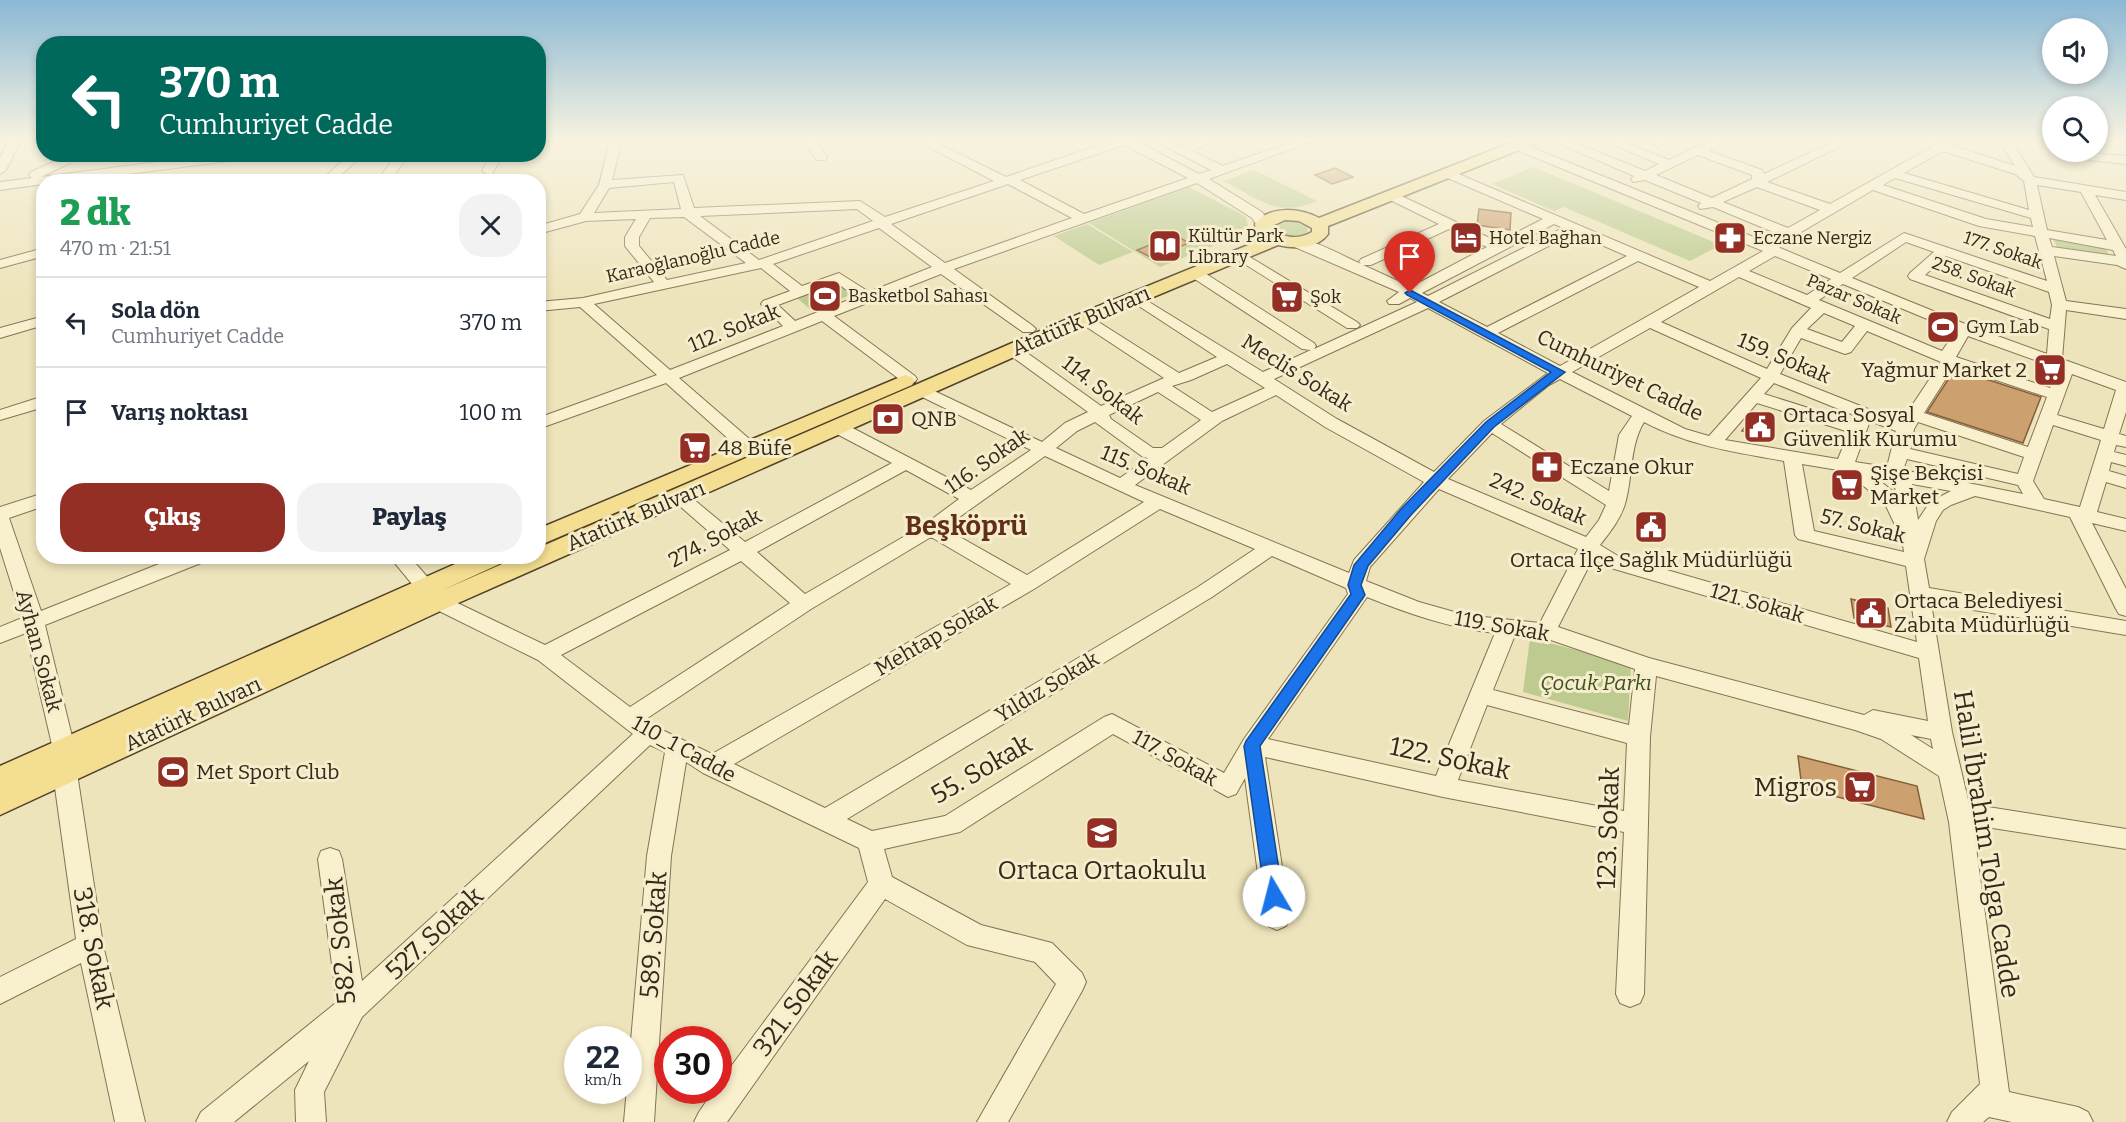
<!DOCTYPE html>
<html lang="tr">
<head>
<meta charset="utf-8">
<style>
  body { margin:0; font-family:Bitter,serif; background:#f2f2f3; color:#1f2937; height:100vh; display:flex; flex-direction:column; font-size:22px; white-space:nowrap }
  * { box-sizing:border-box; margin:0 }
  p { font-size:20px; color:#747a83 }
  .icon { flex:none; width:33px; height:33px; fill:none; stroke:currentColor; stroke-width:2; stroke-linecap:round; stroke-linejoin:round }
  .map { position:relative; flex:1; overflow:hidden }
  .drawer { position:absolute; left:36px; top:174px; width:510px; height:390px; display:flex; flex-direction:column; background:#fff; border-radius:24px; box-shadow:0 3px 9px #0003 }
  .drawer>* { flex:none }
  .guide { position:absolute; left:36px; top:36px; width:510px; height:126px; border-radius:24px; box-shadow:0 3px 9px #0003; background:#00695c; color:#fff; overflow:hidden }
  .controls { position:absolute; left:2042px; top:18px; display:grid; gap:12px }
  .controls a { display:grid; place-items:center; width:66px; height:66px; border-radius:50%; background:#fff; box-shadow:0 3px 9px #0003; font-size:30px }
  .speed { position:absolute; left:564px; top:1026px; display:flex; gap:12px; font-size:30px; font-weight:700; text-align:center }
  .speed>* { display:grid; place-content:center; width:78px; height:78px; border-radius:50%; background:#fff; box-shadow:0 3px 9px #0003; line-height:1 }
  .speed small { font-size:15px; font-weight:400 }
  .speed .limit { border:9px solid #d22; background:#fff; color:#111 }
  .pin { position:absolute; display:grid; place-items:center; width:51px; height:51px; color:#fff; margin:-62px -26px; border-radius:50% 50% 50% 0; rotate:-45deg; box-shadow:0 0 6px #0007 }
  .pin .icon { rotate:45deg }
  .me { position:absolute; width:66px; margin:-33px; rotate:352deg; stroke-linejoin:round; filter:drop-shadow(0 0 4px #0008) }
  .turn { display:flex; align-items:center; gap:21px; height:126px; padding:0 24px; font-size:27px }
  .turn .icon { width:78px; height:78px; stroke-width:2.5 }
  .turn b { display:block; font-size:42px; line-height:51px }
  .round { display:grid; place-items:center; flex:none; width:63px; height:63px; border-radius:24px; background:#f2f2f3 }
  .head { display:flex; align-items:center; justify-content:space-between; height:102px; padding:0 24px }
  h1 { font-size:36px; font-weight:800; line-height:45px; color:#1e9e55 }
  .action { display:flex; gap:12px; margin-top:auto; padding:12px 24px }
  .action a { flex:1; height:69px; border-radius:24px; background:#942f25; color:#fff; font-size:24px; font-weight:800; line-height:69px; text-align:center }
  .action a+a { background:#f2f2f3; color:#1f2937 }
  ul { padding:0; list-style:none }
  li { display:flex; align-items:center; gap:18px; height:90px; padding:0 24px; border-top:2px solid #e0e1e3 }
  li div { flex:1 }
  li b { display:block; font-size:22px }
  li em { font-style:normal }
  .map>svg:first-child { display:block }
  .green { fill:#becb90 }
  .building { fill:#cda070; stroke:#845f3b; stroke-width:1.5 }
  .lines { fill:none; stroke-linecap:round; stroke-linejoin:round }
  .minor-casing { stroke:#857355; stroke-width:2 }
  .major-casing { stroke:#52412a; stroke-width:3 }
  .minor { fill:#f9f0ce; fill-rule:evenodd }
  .major { fill:#f3de91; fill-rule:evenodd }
  .route { fill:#1a73e8; stroke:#114b97; stroke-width:1.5 }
  .labels { text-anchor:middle; stroke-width:6; stroke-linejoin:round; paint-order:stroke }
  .far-poi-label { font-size:18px; fill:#34291a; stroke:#f5edcb; text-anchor:start }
  .far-street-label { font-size:18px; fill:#34291a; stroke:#f5edcb }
  .street-label { font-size:21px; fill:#34291a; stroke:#f5edcb }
  .poi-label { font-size:21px; fill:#34291a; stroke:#f5edcb; text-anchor:start }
  .park-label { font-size:21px; font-style:italic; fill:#405021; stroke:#f5edcb }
  .near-street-label { font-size:26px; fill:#34291a; stroke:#f5edcb }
  .near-poi-label { font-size:26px; fill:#34291a; stroke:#f5edcb; text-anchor:end }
  .district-label { font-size:27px; font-weight:bold; fill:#612f19; stroke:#f5edcb }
</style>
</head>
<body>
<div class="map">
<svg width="2126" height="1122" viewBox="0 0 2126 1122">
  <rect width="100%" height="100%" fill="#eee4bb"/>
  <path class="green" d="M1533,167L1721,245L1690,261L1564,207L1554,211L1492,184Z
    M1253,170H1254L1317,201C1276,218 1261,200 1224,181Z
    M1189,187L1241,214L1246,217L1248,226L1220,243L1160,267L1089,223Z
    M1285,220L1297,222L1307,227L1308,232C1296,242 1284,236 1271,231V225Z
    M1087,224L1133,252L1099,265L1054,236Z
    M2053,239L2104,246L2110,256L2058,249Z
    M839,283L853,294L811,310L797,298Z
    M1530,638L1631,664L1628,721L1523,692Z"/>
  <path class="building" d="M1335,168L1353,177L1332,184L1315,175Z
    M1479,209L1511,213L1510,230L1477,225Z
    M1175,235L1189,243L1152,258L1137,250Z
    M1955,369L2041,397L2023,443L1927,412Z
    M1753,415L1775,422L1774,436L1742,431Z
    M1851,599L1888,608L1891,627L1854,618Z
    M1798,756L1917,786L1924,819L1802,788Z"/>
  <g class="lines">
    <g class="minor-casing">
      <path id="minor" d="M9,140H21L6,170L0,174V158Z
        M538,140H549L538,144Z
        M610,140H622L612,180L683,175L694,208L860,201L885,217L994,181L915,140H931L1006,177L1114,140H1134L1199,174L1211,170L1153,140H1169L1182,147L1200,140H1218L1192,151L1223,166L1298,140H1316L1209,179L1262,212L1270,224L1268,227H1258L1252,218L1197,183L954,269L1033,326L1036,329L1033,332H1023L941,274L834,316L915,376L917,379L915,382H903L822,321L679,378L754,443L757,447L754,451H742L666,383L538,429V418L657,375L580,307L538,311V302L583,298L654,282L625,246V237L636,219L586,221L538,234V226L580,214L599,185ZM1124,145L1188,178L1084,214L1020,180ZM674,182L681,209L594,213L609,188ZM1008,184L1072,218L945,263L891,224ZM857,209L873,221L759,260L700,216ZM684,217L746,263L667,280L639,246V237L650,218ZM879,228L932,267L869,292L839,273L802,286L773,264ZM761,268L790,291L763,301L761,304L783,326L670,370L594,304ZM837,283L856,297L795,321L778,305Z
        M801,140H814L827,157L825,160H817Z
        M1551,140H1568L1645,171L1659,164L1602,140H1619L1669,160L1712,140H1728L1709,151L1762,170L1764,174L1837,140H1853L1767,182L1830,204L1932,147L1916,140H1935L2015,166L1999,140H2011L2034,177L2126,192V200L2095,195L2126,249V269L2117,265L2054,256L2066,301L2126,309V319L2066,310L2062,359L2126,382V412L2119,434L2126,436V447L2116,445L2114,452L2126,455V466L2111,462L2109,471L2126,476V488L2106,482L2097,512L2126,519V531L2092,523L2126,589V616L2119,614L2116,609L2070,517L1975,496L1951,505L1943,510L1936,521L1924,559L1929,588L2126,621V635L1931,603L1952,732L1969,804L2126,829V849L1973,825L2009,1092L2078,1107L2088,1112L2093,1122H2012L1989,1117L1983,1122H1947L1952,1112L1980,1084L1949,822L1939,776L1881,739L1855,730L1656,676L1650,737L1644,994L1640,1003L1630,1007L1620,1003L1616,994L1624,832L1443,797L1265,757L1290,918L1286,926L1277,930L1268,926L1264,918L1245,778L1236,794L1228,797L1113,734L960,832L884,849L892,877L981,925L1052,943L1082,973L1086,982L1082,991L1008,1122H977L1056,984L1035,962L967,945L885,899L727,1122H694L699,1112L714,1090H718V1084L868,882L859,848L703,773L686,762L671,856L654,1122H624L647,856L665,752L650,745L362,1017L324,1092L326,1122H296L295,1090L309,1061L234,1122H196L201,1112L337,1002L318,859L321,851L330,848L339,851L342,859L362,981L633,734L538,660L431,607L389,556H409L445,597L545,645L730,550L674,501L671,497L674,493H686L745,542L892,463L833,432L830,428L833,424H845L971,490L1031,450L916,394L914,391L916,388H928L1042,442L1065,423L1088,412L1007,353L1005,350L1007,347H1019L1101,406L1164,378L1079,322L1076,319L1079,316H1089L1179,373L1217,357L1131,301L1129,298L1136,294L1263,372L1311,350L1302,349L1190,276L1188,273L1190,270H1200L1314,343L1316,346L1314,349L1417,302L1410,298L1399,304H1389L1387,301L1399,292L1290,245L1288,242L1290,239C1307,235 1345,257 1361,264L1359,262L1361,259L1439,224L1386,198L1385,195L1386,192L1391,191L1498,242L1543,219L1443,176L1441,173L1447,169L1710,281L1763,251L1514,149V143L1518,142L1766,242L1778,234L1713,207L1700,209L1698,206L1701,203L1645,180L1633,182L1631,179L1634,176ZM1943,151L2015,174L2024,181L2029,210L1904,173ZM1698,155L1752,175V179L1712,198L1656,175ZM1895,178L2031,218L2033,227L1986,219L1883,185ZM2037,185L2081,192L2107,240L2047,230ZM1757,187L1820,210L1788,228L1723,202ZM1873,190L1979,226L2035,236L2047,281L1904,233L1840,273L1780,248L1779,245ZM1554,224L1563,228L1428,296L1422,293ZM1449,229L1487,247L1411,287L1363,265H1371ZM1574,233L1627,256L1487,327L1439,302ZM2049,238L2113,250L2116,256L2052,247ZM1906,242L1934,252L1910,273L1908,276L1910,279L2049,329L2047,354L1970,326L1852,278ZM1775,256L1831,279L1807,295L1749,271ZM1946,256L2049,292L2052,305L2050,319L1925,275ZM1638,261L1699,287L1560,366L1498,333ZM1739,277L1811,308L1792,328L1767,369L1661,322ZM1843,284L1956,331L1942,351L1819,300ZM1428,308L1548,373L1484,421L1434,472L1337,419L1274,379ZM1824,313L1855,326L1842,342L1807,329ZM1650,328L1761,378L1709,436L1685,429L1572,372ZM1867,331L1941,362L1901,422L1780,374L1801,338L1845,354L1851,352ZM1968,336L2057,368L2050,388L1956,357ZM1227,364L1265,388L1212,412L1172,386L1191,380ZM1954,366L2047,397L2028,447L1924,413ZM2072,374L2116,390L2104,429L2057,415ZM1560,379L1632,416L1619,435L1609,491L1501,424L1549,385ZM1774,383L1856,416L1853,422L1764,394ZM1158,392L1201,420L1162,448H1153L1111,419L1109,415ZM1276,395L1325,427L1424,482L1354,560L1349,573L1135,485L1222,421ZM1757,403L1849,432L1838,459L1725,440ZM1870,421L1896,431L1887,467L1855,462ZM1095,422L1143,457L1148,458L1120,478L1056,448L1077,431ZM1644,422C1690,446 1734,452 1784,461L1795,535L1798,539L1906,566L1917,642L1618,556L1600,545C1610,532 1620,520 1625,504C1633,477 1629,447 1644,422ZM1918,422L2024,457L2018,474L1910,449L1914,429ZM2053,425L2101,440L2080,507L2044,499L2033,481ZM1492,433L1606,505L1599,520L1586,537L1448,479ZM1045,456L1144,502L1027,575L944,528ZM1907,459L2018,485L2023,494L1903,470ZM1802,464L1838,470L1865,487L1886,506L1896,527L1901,529L1904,552L1814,531ZM906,470L959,499L924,525L805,594L757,552ZM1874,476L1894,480L1896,494ZM1912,484L1951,491L1930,502L1918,520ZM1439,489L1578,549L1540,623L1465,615L1419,602L1366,581L1370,567ZM1160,509L1255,549L1198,587L825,808L734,764L1034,589ZM931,537L1011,584L712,754L656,727L646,719L811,609ZM1272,556L1346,588L1348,594L1244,739L1224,773L1112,714L1104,717L945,816L872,831L847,819L1212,597ZM1593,558L1604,566L1919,658L1928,721L1873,710L1864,715L1649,658L1558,627ZM741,561L790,603L630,707L561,655ZM1367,597C1409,614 1450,628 1495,633L1436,776L1268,739ZM1515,635L1545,638L1635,669L1629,725L1493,690ZM1487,705L1627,743L1624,811L1458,780ZM1911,735L1931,739L1933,749Z
        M1645,140H1671L1658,147Z
        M2079,152L2126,156V164L2089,160Z
        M71,154H88L41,177L220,154H259L253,158L66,182H44V184L0,190V182L32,178L29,175L31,172Z
        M350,154H364L333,182H319Z
        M397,154H410L389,182H376Z
        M491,154H503L492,174L488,175L482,171Z
        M44,248V256L0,268V260Z
        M1240,251L1357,322L1360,325L1357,328H1347L1235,258L1233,255Z
        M44,316V325L0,338V328Z
        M44,396V407L0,420V410Z
        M44,493V506L9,518L41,611L179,556H208L206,561L45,625L75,749L72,755L64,758L56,755L53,749L26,633L0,643V627L22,618L0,548V507Z
        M65,764L73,766L77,773L103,945L145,1122H115L81,963L0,1004V977L76,939L53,773L57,766Z"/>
    </g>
    <g class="major-casing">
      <path id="major" d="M1518,140H1539L1537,143L1328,226V234C1317,249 1295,249 1278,245L1091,323L447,608L0,815V766L473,556H508L504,562L443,590L520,556H538V548L1077,315L1263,239L1256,231L1255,224C1269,205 1300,208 1319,218ZM1285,220L1299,221L1312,228V232C1298,240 1284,238 1272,229V226Z
        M905,375L912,377L915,381L912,385L538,546V529Z"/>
    </g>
    <use href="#minor" class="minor"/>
    <use href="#major" class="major"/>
  </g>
  <linearGradient id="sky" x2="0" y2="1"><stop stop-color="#8bb8d5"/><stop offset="0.47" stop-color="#f7f3e0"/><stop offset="1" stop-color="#f7f3e0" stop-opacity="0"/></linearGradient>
  <rect width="2126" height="297" fill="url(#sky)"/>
  <path class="route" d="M1410,290L1565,372L1494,427L1411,515L1368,566L1361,585L1365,595L1363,598L1260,746L1283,896L1280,902L1274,904L1268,902L1265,896L1244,746L1246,741L1351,594L1348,585L1354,565L1401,509L1486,422L1551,372L1407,295L1405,293Z"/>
  <defs>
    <g id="hotel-square" transform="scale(1.725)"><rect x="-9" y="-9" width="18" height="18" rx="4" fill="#942f25" stroke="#f5edcb"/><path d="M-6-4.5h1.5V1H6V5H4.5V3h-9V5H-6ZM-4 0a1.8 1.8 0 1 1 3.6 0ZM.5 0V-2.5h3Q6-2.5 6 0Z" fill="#fff"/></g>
    <g id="pharmacy-square" transform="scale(1.725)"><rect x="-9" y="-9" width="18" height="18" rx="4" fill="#942f25" stroke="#f5edcb"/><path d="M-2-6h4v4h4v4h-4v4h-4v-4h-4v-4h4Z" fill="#fff"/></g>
    <g id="library-square" transform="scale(1.725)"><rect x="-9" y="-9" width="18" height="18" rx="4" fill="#942f25" stroke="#f5edcb"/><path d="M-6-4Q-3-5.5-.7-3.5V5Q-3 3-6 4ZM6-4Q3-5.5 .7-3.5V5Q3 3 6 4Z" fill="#fff"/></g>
    <g id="stadium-square" transform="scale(1.725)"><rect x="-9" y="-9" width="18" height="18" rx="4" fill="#942f25" stroke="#f5edcb"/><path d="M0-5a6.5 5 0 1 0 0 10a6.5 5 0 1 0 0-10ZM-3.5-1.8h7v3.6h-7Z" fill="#fff"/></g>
    <g id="supermarket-square" transform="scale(1.725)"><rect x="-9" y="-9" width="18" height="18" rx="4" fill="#942f25" stroke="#f5edcb"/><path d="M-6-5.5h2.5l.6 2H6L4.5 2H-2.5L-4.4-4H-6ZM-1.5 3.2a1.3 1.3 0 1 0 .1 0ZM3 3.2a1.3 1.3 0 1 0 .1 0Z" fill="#fff"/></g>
    <g id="bank-square" transform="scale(1.725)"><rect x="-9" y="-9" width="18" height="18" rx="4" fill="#942f25" stroke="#f5edcb"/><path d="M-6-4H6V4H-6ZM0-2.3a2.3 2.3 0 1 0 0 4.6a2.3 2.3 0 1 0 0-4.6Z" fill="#fff"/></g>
    <g id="civic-square" transform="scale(1.725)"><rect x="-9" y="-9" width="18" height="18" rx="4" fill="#942f25" stroke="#f5edcb"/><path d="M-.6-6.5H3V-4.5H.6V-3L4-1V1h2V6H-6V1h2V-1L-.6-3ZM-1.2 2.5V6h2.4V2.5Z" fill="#fff"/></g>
    <g id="school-square" transform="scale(1.725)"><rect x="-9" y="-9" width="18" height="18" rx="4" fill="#942f25" stroke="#f5edcb"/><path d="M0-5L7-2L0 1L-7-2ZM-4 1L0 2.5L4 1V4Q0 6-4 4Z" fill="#fff"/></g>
  </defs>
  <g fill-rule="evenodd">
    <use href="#hotel-square" x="1466" y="238"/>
    <use href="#pharmacy-square" x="1730" y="238"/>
    <use href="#library-square" x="1165" y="246"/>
    <use href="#stadium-square" x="825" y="296"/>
    <use href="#supermarket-square" x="1287" y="297"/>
    <use href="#stadium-square" x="1943" y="327"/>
    <use href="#supermarket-square" x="2050" y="370"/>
    <use href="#bank-square" x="888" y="419"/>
    <use href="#civic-square" x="1760" y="427"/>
    <use href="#supermarket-square" x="695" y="448"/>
    <use href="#pharmacy-square" x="1547" y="467"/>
    <use href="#supermarket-square" x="1847" y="485"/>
    <use href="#civic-square" x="1651" y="527"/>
    <use href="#civic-square" x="1871" y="613"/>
    <use href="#stadium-square" x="173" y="772"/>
    <use href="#supermarket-square" x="1860" y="787"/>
    <use href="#school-square" x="1102" y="833"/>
  </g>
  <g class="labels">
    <g class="far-poi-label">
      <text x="1188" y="242">Kültür Park<tspan x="1188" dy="21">Library</tspan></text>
      <text x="1489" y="244">Hotel Bağhan</text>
      <text x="1753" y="244">Eczane Nergiz</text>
      <text x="848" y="302">Basketbol Sahası</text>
      <text x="1310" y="303">Şok</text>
      <text x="1966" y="333">Gym Lab</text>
    </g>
    <g class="far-street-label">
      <text transform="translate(2003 250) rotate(19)" y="6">177. Sokak</text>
      <text transform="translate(693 257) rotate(-13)" y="6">Karaoğlanoğlu Cadde</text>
      <text transform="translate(1974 277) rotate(20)" y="6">258. Sokak</text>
      <text transform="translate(1854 299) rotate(23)" y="6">Pazar Sokak</text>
    </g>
    <g class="street-label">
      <text transform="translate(1081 321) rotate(-23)" y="7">Atatürk Bulvarı</text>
      <text transform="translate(734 328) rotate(-22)" y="7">112. Sokak</text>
      <text transform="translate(1784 358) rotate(23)" y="7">159. Sokak</text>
      <text transform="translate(1297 373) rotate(32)" y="7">Meclis Sokak</text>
      <text transform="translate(1620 375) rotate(26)" y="7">Cumhuriyet Cadde</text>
      <text transform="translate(1103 390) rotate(38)" y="7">114. Sokak</text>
      <text transform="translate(987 461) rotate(-35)" y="7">116. Sokak</text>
      <text transform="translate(1146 470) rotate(23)" y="7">115. Sokak</text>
      <text transform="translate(1538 499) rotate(23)" y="7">242. Sokak</text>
      <text transform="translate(636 516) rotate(-23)" y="7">Atatürk Bulvarı</text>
      <text transform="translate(1863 526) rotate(14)" y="7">57. Sokak</text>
      <text transform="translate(715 538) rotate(-28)" y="7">274. Sokak</text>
      <text transform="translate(1757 603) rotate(16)" y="7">121. Sokak</text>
      <text transform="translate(1502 626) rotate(10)" y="7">119. Sokak</text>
      <text transform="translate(936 636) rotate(-30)" y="7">Mehtap Sokak</text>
      <text transform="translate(39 651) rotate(75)" y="7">Ayhan Sokak</text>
      <text transform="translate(1047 687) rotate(-31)" y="7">Yıldız Sokak</text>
      <text transform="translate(193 714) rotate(-25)" y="7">Atatürk Bulvarı</text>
      <text transform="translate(684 749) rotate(29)" y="7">110_1 Cadde</text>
      <text transform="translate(1175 758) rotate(29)" y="7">117. Sokak</text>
    </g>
    <g class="poi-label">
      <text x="2027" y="377" text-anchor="end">Yağmur Market 2</text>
      <text x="1783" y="422">Ortaca Sosyal<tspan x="1783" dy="24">Güvenlik Kurumu</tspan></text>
      <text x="911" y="426">QNB</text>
      <text x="718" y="455">48 Büfe</text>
      <text x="1570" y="474">Eczane Okur</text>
      <text x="1870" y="480">Şişe Bekçisi<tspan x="1870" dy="24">Market</tspan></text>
      <text x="1651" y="567" text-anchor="middle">Ortaca İlçe Sağlık Müdürlüğü</text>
      <text x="1894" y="608">Ortaca Belediyesi<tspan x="1894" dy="24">Zabıta Müdürlüğü</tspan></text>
      <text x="196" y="779">Met Sport Club</text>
    </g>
    <g class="park-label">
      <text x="1596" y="690">Çocuk Parkı</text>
    </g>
    <g class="near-street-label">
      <text transform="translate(1450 758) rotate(12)" y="9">122. Sokak</text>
      <text transform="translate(981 769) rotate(-30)" y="9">55. Sokak</text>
      <text transform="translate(1608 828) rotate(-88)" y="9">123. Sokak</text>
      <text transform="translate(1987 844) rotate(81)" y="9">Halil İbrahim Tolga Cadde</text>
      <text transform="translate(434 933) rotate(-43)" y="9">527. Sokak</text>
      <text transform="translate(653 935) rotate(-86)" y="9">589. Sokak</text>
      <text transform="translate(340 941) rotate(-96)" y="9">582. Sokak</text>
      <text transform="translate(94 948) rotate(79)" y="9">318. Sokak</text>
      <text transform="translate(795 1003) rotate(-54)" y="9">321. Sokak</text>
    </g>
    <g class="near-poi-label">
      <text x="1837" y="796">Migros</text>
      <text x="1102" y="879" text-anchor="middle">Ortaca Ortaokulu</text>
    </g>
    <g class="district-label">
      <text x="966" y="535">Beşköprü</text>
    </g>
  </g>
</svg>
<div class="controls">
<a><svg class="icon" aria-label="sound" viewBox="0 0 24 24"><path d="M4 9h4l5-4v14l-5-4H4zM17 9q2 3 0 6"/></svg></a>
<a><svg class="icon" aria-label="search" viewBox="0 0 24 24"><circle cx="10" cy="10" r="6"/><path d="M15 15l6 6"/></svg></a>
</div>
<div class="speed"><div>22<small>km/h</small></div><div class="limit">30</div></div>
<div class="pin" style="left:1410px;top:293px;background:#d93025"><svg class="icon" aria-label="arrive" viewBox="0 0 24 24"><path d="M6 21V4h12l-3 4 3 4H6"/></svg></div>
<svg class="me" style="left:1274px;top:896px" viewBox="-20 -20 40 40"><circle r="19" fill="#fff"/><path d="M0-13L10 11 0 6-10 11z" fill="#1a73e8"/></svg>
<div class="guide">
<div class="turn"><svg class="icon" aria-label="left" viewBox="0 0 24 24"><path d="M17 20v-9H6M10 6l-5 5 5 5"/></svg><div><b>370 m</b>Cumhuriyet Cadde</div></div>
</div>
<section class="drawer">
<div class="head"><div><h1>2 dk</h1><p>470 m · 21:51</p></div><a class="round"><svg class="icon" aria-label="close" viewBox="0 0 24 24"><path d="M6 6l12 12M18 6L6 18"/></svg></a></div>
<ul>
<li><svg class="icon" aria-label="left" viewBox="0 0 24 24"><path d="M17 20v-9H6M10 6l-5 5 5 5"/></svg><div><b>Sola dön</b><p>Cumhuriyet Cadde</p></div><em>370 m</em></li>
<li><svg class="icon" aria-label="arrive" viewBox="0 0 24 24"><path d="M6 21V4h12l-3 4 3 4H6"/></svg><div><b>Varış noktası</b></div><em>100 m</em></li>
</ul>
<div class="action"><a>Çıkış</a><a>Paylaş</a></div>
</section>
</div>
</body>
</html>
